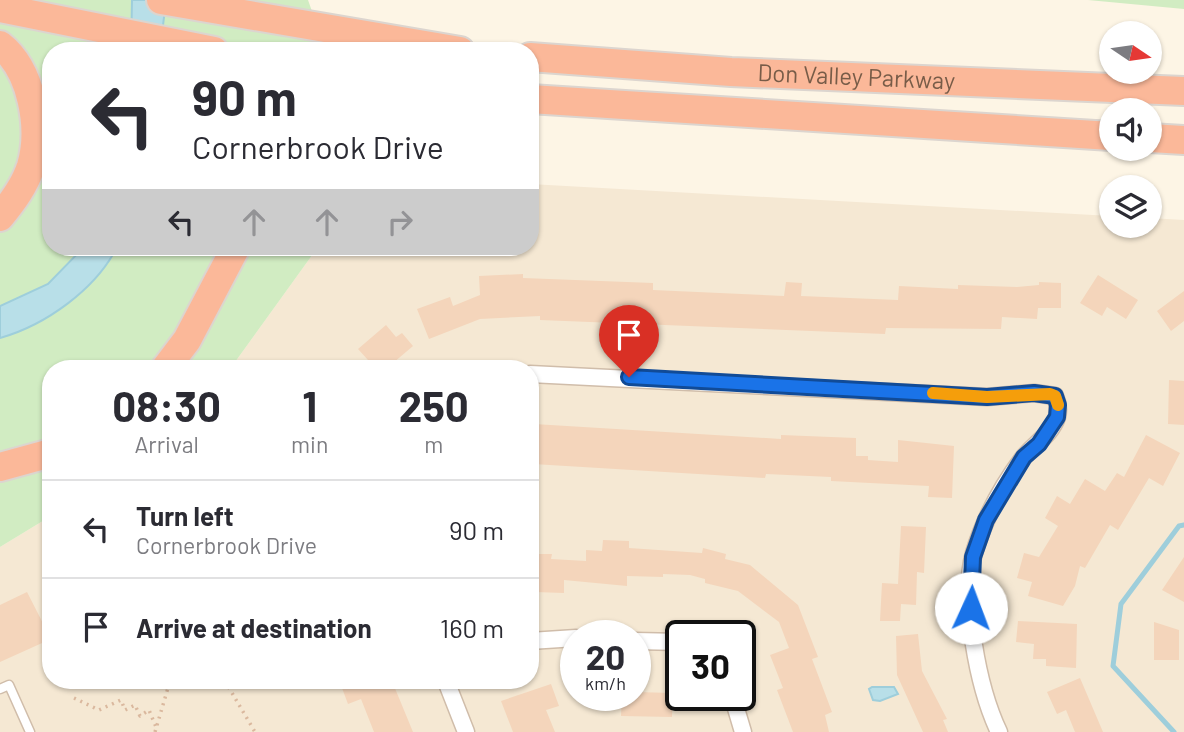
<!DOCTYPE html>
<html lang="en">
<head>
<meta charset="utf-8">
<style>
  body { margin:0; font-family:Barlow,sans-serif; background:#f2f2f3; color:#2b2b33; height:100vh; display:flex; flex-direction:column; font-size:26px; white-space:nowrap }
  * { box-sizing:border-box; margin:0 }
  p { font-size:23px; color:#7c7c81 }
  .icon { flex:none; width:38px; height:38px; fill:none; stroke:currentColor; stroke-width:2; stroke-linecap:round; stroke-linejoin:round }
  .map { position:relative; flex:1; overflow:hidden }
  .sheet { position:absolute; left:42px; top:360px; width:497px; height:329px; display:flex; flex-direction:column; background:#fff; border-radius:28px; box-shadow:0 2px 5px #0004 }
  .sheet>* { flex:none }
  .top-card { position:absolute; left:42px; top:42px; width:497px; height:214px; border-radius:28px; box-shadow:0 2px 5px #0004; background:#fff; color:#2b2b33; overflow:hidden }
  .needle { width:46px; rotate:103deg }
  .controls { position:absolute; left:1099px; top:21px; display:grid; gap:14px }
  .controls a { display:grid; place-items:center; width:63px; height:63px; border-radius:50%; background:#fff; box-shadow:0 2px 5px #0004; font-size:35px }
  .speed { position:absolute; left:560px; top:620px; display:flex; gap:14px; font-size:35px; font-weight:700; text-align:center }
  .speed>* { display:grid; place-content:center; width:91px; height:91px; border-radius:50%; background:#fff; box-shadow:0 2px 5px #0004; line-height:1 }
  .speed small { font-size:18px; font-weight:400 }
  .speed .limit { border:4px solid #111; border-radius:10px; background:#fff; color:#111 }
  .pin { position:absolute; display:grid; place-items:center; width:60px; height:60px; color:#fff; margin:-72px -30px; border-radius:50% 50% 50% 0; rotate:-45deg; box-shadow:0 0 7px #0007 }
  .pin .icon { rotate:45deg }
  .me { position:absolute; width:77px; margin:-38px; rotate:2deg; stroke-linejoin:round; filter:drop-shadow(0 0 5px #0008) }
  .turn { display:flex; align-items:center; gap:24px; height:147px; padding:0 35px; font-size:32px }
  .turn .icon { width:91px; height:91px; stroke-width:2.5 }
  .turn b { display:block; font-size:49px; line-height:60px }
  .lanes { display:flex; align-items:center; height:66px; padding:0 35px; background:#0003; justify-content:center; gap:35px; direction:ltr }
  .lanes .off { opacity:.35 }
  .eta { display:flex; justify-content:space-evenly; align-items:center; height:119px; text-align:center }
  .eta b { font-size:42px; font-weight:700; line-height:49px }
  ul { padding:0; list-style:none }
  li { display:flex; align-items:center; gap:21px; height:98px; padding:0 35px; border-top:2px solid #e1e1e2 }
  li div { flex:1 }
  li b { display:block; font-size:26px }
  li em { font-style:normal }
  .map>svg:first-child { display:block }
  .residential { fill:#f5e8d3; fill-rule:evenodd }
  .green { fill:#d1ecc2 }
  .water { fill:#b8dfe8; stroke:#9ecedb; stroke-width:2 }
  .lines { fill:none; stroke-linecap:round; stroke-linejoin:round }
  .stream { stroke:#9ecedb; stroke-width:5 }
  .building { fill:#f4d5bb }
  .service-casing { stroke:#d0bdaa; stroke-width:11 }
  .minor-casing { stroke:#d0bdaa; stroke-width:19 }
  .motorway-casing { stroke:#dcd5cf; stroke-width:32 }
  .path { stroke:#dab89e; stroke-width:3.5; stroke-dasharray:2 5; stroke-linecap:butt }
  .service { stroke:#fff; stroke-width:8 }
  .minor { stroke:#fff; stroke-width:16 }
  .motorway { stroke:#fbb899; stroke-width:28 }
  .route-casing { stroke:#114b97; stroke-width:18 }
  .route { stroke:#1a73e8; stroke-width:12 }
  .slow { stroke:#f59e0b; stroke-width:12 }
  .labels { text-anchor:middle; stroke-width:5; stroke-linejoin:round; paint-order:stroke }
  .street-label { font-size:24px; fill:#785c48; stroke:#fff9ec }
</style>
</head>
<body>
<div class="map">
<svg width="1184" height="732" viewBox="0 0 1184 732">
  <rect width="100%" height="100%" fill="#fdf5e5"/>
  <path class="residential" d="M530,184L1111,216V226H1150V218L1184,220V732H0V547L51,516V681H530V369H230L318,247H530ZM576,635H635V695H576ZM681,635H740V695H681Z"/>
  <path class="green" d="M0,0H308L326,51H51V247H318L230,369H51V516L0,547Z
    M1088,0H1184V9Z"/>
  <path class="water" d="M132,0H166L160,51H131Z
    M84,247H117C96,289 46,325 0,338V306L48,284Z
    M872,687H894L898,694L880,701L873,700L869,689Z"/>
  <g class="lines">
    <path class="stream" d="M1174,732L1113,666L1121,604L1179,526L1184,525"/>
  </g>
  <path class="building" d="M523,274V278L653,283V290L784,296L786,282L802,283L801,296L898,300L899,286L958,289V285L1017,287L1039,285V282L1061,283V308H1038L1037,319L1002,317L1001,329L886,328L885,334L540,320V316L480,319L429,339L417,309L450,297L453,306L480,295L479,276Z
    M1098,275L1138,300L1126,319L1107,307L1102,316L1080,303Z
    M1184,291V321L1171,331L1157,311Z
    M386,325L396,337L402,333L413,346L386,369H357L368,360L358,349Z
    M1169,380L1184,381V425L1168,424Z
    M534,424L781,439V435L856,438V456H868V460L898,462V440L954,446L952,498L928,497L929,486L831,481V477L766,474L765,478L533,464Z
    M1146,435L1180,453L1163,486L1149,478L1118,530L1110,525L1085,568L1080,566L1075,586L1063,606L1028,596L1032,582L1017,578L1024,553L1039,557L1058,526L1045,518L1057,496L1070,504L1085,479L1105,491L1117,473L1124,477Z
    M901,526L926,527L924,573L917,572L916,605L901,604L900,621H880L882,583L898,584Z
    M603,540L629,541V548L702,553L703,548L726,554L725,559L750,565L798,605L818,657L812,659L832,712L825,715L829,732H793L777,690L783,688L770,655L789,648L779,622L738,591L705,583V579L690,575L663,574V577L627,576V586L564,580V593L535,592L537,554H552L551,559L586,561V550L602,551Z
    M1184,557V602L1162,590Z
    M27,592L51,639L0,662V605Z
    M1018,621L1077,624L1076,668L1046,666V659H1033L1034,644L1016,642Z
    M1154,622L1179,630V660H1154Z
    M918,634L922,671L947,719L943,720L948,732H923L897,675L896,636Z
    M1080,678L1103,732H1075L1066,710L1057,714L1047,692Z
    M362,681H392L413,732H374L361,699L348,704L342,688Z
    M551,684L559,706L546,710L555,732H513L501,701Z
    M635,692L673,693L672,717L621,716L622,695H635Z"/>
  <g class="lines">
    <g class="service-casing">
      <path id="service" d="M0,689L9,685L30,732"/>
    </g>
    <g class="minor-casing">
      <path id="minor" d="M530,374L987,397L1034,393L1055,396C1058,403 1059,409 1057,417C1051,435 1034,444 1023,458C1002,486 984,520 974,553C961,600 978,688 999,732
        M530,641L576,638
        M635,641L681,642
        M446,681L466,732
        M732,695L743,732"/>
    </g>
    <g class="motorway-casing">
      <g id="motorway">
        <path d="M161,0L460,51"/>
        <path d="M0,8L214,51"/>
        <path d="M0,45C32,70 42,128 31,166C25,185 13,201 0,217"/>
        <path id="s1" d="M530,57L731,72L1184,91"/>
        <path d="M530,99L1111,136"/>
        <path d="M1150,138L1184,140"/>
        <path d="M165,369L187,340L236,247"/>
        <path d="M0,467L51,453"/>
      </g>
    </g>
    <path class="path" d="M225,681L255,732
      M74,698L99,710L121,700L125,710L135,705L140,716L149,710L156,727
      M155,732L170,681"/>
    <use href="#service" class="service"/>
    <use href="#minor" class="minor"/>
    <use href="#motorway" class="motorway"/>
  </g>
  <g class="lines">
    <g class="route-casing">
      <path id="route" d="M629,377L987,397L1034,393L1055,396L1058,405L1057,417L1039,444L1024,457L986,520L973,557L971,608"/>
    </g>
    <use href="#route" class="route"/>
    <path class="slow" d="M933,393L987,397L1050,394L1055,396L1058,405"/>
  </g>
  <g class="labels">
    <g class="street-label">
      <text dy="8" stroke="none"><textPath href="#s1" startOffset="327">Don Valley Parkway</textPath></text>
    </g>
  </g>
</svg>
<div class="controls">
<a><svg class="needle" viewBox="-14 -14 28 28"><path d="M0-13l5 13h-10z" fill="#e53935"/><path d="M0 13l5-13h-10z" fill="#7c7c81"/></svg></a>
<a><svg class="icon" aria-label="sound" viewBox="0 0 24 24"><path d="M4 9h4l5-4v14l-5-4H4zM17 9q2 3 0 6"/></svg></a>
<a><svg class="icon" aria-label="layers" viewBox="0 0 24 24"><path d="M12 4l9 5-9 5-9-5zM3 14l9 5 9-5"/></svg></a>
</div>
<div class="speed"><div>20<small>km/h</small></div><div class="limit">30</div></div>
<div class="pin" style="left:629px;top:377px;background:#d93025"><svg class="icon" aria-label="arrive" viewBox="0 0 24 24"><path d="M6 21V4h12l-3 4 3 4H6"/></svg></div>
<svg class="me" style="left:971px;top:608px" viewBox="-20 -20 40 40"><circle r="19" fill="#fff"/><path d="M0-13L10 11 0 6-10 11z" fill="#1a73e8"/></svg>
<div class="top-card">
<div class="turn"><svg class="icon" aria-label="left" viewBox="0 0 24 24"><path d="M17 20v-9H6M10 6l-5 5 5 5"/></svg><div><b>90 m</b>Cornerbrook Drive</div></div>
<div class="lanes"><svg class="icon" aria-label="left" viewBox="0 0 24 24"><path d="M17 20v-9H6M10 6l-5 5 5 5"/></svg><svg class="icon off" aria-label="ahead" viewBox="0 0 24 24"><path d="M12 20V5M6 11l6-6 6 6"/></svg><svg class="icon off" aria-label="ahead" viewBox="0 0 24 24"><path d="M12 20V5M6 11l6-6 6 6"/></svg><svg class="icon off" aria-label="right" viewBox="0 0 24 24"><path d="M7 20v-9h11M14 6l5 5-5 5"/></svg></div>
</div>
<section class="sheet">
<div class="eta">
<div><b>08:30</b><p>Arrival</p></div>
<div><b>1</b><p>min</p></div>
<div><b>250</b><p>m</p></div>
</div>
<ul>
<li><svg class="icon" aria-label="left" viewBox="0 0 24 24"><path d="M17 20v-9H6M10 6l-5 5 5 5"/></svg><div><b>Turn left</b><p>Cornerbrook Drive</p></div><em>90 m</em></li>
<li><svg class="icon" aria-label="arrive" viewBox="0 0 24 24"><path d="M6 21V4h12l-3 4 3 4H6"/></svg><div><b>Arrive at destination</b></div><em>160 m</em></li>
</ul>
</section>
</div>
</body>
</html>
